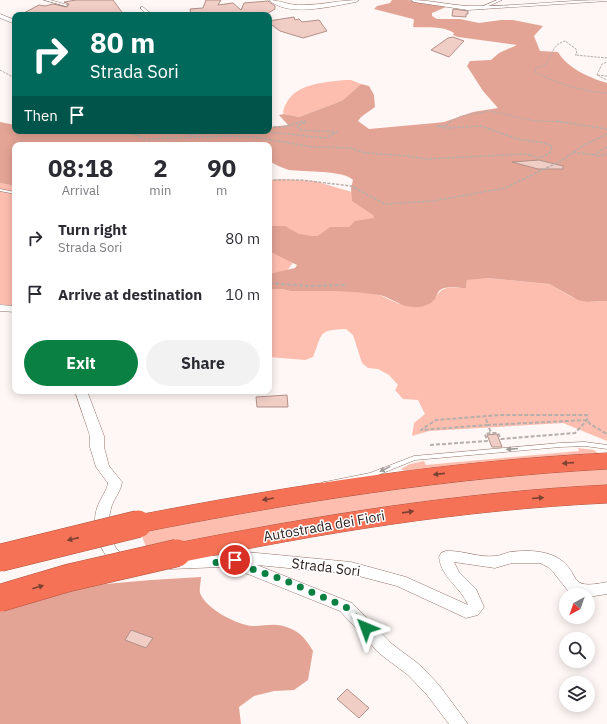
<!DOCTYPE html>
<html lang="en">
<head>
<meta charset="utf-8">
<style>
  body { margin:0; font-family:"IBM Plex Sans",sans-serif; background:#f2f2f3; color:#2b2b33; height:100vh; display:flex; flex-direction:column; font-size:15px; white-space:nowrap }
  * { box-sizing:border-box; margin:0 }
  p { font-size:13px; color:#7c7c81 }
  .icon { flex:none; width:22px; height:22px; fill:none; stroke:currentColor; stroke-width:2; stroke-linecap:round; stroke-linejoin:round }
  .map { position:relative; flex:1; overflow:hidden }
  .panel { position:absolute; left:12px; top:142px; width:260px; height:252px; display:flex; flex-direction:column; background:#fff; border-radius:8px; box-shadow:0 2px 10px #0003 }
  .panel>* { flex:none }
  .hud { position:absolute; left:12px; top:12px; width:260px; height:122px; border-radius:8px; box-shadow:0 2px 10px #0003; background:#00695c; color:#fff; overflow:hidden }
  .needle { width:26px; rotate:220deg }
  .tools { position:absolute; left:559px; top:588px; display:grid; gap:8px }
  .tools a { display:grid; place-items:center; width:36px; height:36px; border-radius:50%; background:#fff; box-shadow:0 2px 10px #0003; font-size:20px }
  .pin { position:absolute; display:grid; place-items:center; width:34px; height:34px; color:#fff; margin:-17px; border:2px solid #fff; border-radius:50%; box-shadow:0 1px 4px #0007 }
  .me { position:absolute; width:44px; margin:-22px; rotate:316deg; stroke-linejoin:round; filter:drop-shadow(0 0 3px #0008) }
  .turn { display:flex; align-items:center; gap:14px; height:84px; padding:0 12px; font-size:18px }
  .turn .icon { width:52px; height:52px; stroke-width:2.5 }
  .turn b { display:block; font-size:28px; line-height:34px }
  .then { display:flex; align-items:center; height:38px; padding:0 12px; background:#0003; gap:8px; font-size:15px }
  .eta { display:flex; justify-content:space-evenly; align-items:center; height:68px; text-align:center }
  .eta b { font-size:24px; font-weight:700; line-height:28px }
  .cta { display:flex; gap:8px; margin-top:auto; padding:8px 12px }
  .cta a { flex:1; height:46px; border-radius:24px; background:#0b8043; color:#fff; font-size:16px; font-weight:700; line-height:46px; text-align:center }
  .cta a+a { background:#f2f2f3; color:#2b2b33 }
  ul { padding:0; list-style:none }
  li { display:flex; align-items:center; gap:12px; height:56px; padding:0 12px }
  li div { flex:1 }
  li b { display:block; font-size:15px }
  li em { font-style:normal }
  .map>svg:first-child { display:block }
  .green { fill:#febeaf }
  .forest { fill:#e4a495 }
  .building { fill:#f0cdc5; stroke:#b19088 }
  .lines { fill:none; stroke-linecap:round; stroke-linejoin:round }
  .service-casing { stroke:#91726a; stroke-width:1 }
  .minor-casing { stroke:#91726a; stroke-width:1 }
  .motorway-casing { stroke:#af5643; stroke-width:1 }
  .path-far2 { stroke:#b6aeab; stroke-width:1; stroke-dasharray:2.5 1; stroke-linecap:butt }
  .path-far1 { stroke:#b6aeab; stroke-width:1.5; stroke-dasharray:3 1.5; stroke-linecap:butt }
  .path { stroke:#b6aeab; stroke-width:2; stroke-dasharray:4 2; stroke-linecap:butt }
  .service { fill:#fff; fill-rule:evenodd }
  .minor { fill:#fff; fill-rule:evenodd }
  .motorway { fill:#f57256; fill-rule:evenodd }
  .motorway-bridge-casing { stroke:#af5643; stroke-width:28; stroke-linecap:butt }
  .motorway-bridge { stroke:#f57256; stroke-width:27 }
  .oneway { fill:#a19c9a }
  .oneway2 { fill:#7e4235 }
  .route { stroke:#0b8043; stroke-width:7; stroke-dasharray:0 12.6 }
  .labels { text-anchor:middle; stroke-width:3; stroke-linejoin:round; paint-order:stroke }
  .near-street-label { font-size:14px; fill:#2e221f; stroke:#fff }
</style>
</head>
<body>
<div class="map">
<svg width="607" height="724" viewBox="0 0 607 724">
  <rect width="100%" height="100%" fill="#fef7f5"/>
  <path class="green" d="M345,80H351L361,84L343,100L336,103L299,117L284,114L283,112C290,83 321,83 345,80Z
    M282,179L314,181L383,201L385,206L366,226L296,258L287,271L269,274V180Z
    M0,183L15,186V306L0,304Z
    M474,278H487L549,284L572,297L586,302L607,301V441L563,423L429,431L412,436L414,423L425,414L418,400L403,399L395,390L398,385L389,375L378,369L368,368L362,363L353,335L346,329C317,330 323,333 313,357L305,360L269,357V289H282L290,291H348L375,294L382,296L399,304L435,299C442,284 452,288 466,288L467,280Z
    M578,448L594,450L598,453L404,471L401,469L410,464L424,461L426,465L579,451Z
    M607,467V487L148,552L140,531L385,488Z"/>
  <path class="forest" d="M392,0H408L446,7L432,13V16L437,19H460L479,23L501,20H513L543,26L534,36L540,51L558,52C567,68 590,78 607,83V301L586,302L578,300L549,284L487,278L467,280L466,288C459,288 444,285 439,291C437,293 437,296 435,299C430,305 421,308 413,307C400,307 391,297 379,295C350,290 320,291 290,291L282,289H269V274L295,268L297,265L269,251V226H285L299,234L312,236H318L330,227H349L355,221L374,218L373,215L352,201L351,188L353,180C344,170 304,172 289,170C282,168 276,165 269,161V145H15V186L0,183V122L15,125V131H69L75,132L74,131H269V127L288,125L279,115L284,114L299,117L336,103L343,100L361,84L369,86L374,95L375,107L361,117L358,121L369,129L435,123L444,122L473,112L498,108L483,91L467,66L470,61L491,60L499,53L517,45L458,37L453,35L454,33C442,25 426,28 413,27L414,20L413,19L374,9L377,6L390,3Z
    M201,577C201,582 199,589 200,593C206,609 237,625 253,626C266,626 276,622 289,628C301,632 307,641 313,651L308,680L294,690L274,691L254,696L239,707L241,724H0V608L94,585L151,580Z"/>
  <path class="building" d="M76,0H113L124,15H20L39,5L45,6L53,4L67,7L69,4L64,2Z
    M206,0H221L218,5L233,3L241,10L244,3L268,1L275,6V9L265,15H191L190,9L203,8Z
    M453,9L468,11V14H466V17L452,16Z
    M294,17L295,20L299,19L302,22L319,20L327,31L303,38L280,31L269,23V21Z
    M453,37L464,41L449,57L431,50L448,38Z
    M539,160L563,166V169H538L512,162Z
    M287,395L288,407H257L256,397Z
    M497,434L502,447H492L487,435Z
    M131,630L153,638L146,648L125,640Z
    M347,689L369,708L359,718L337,699Z"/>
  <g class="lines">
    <g class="service-casing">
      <path id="service" d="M44,0H50L68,5L66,6Z
        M497,0H502L482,9L479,8Z
        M141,7H143L149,12L156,15L147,14L141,9Z
        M0,189L15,192V194L0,191Z
        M585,442L607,445V449L585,446L560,447L415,460L373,477L325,486H323L322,484L323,482H325L370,473L414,456L560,443Z"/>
    </g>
    <g class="minor-casing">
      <path id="minor" d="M269,0C280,0 290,6 303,5C322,5 340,0 359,0L356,2C332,6 288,18 269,0Z
        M411,0C430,0 449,5 469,6C515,7 561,0 607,0V1L468,10L414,2Z
        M0,14L15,20V24L0,18Z
        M0,305L15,306V312L0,311Z
        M75,391H87L104,436V447L109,466L122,482C121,491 115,497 112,505C107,519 108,536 116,548C121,554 127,558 131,565L128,569C120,572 115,568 110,561C97,545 90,522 99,503C102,496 107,490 108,483L96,467L90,447V436Z
        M446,551C462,550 479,558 495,556C500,556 505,553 510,552C525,550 544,550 558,558C583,574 565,591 607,582V594L588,597V595H575L569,592L554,573L548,567L540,563H512L495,568L454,562L459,572L476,589L484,607L478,615L466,618L397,586L351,574L257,565L352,603L392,644L420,665L439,685L468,724H449L427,695L408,675L380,654L340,611L248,574L223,569L221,567L170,569L165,567L163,563L165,559L170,557L213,556L246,552L351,562L406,577L468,605C461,587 441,578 439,557L441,553Z"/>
    </g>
    <g class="motorway-casing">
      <path id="motorway" d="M607,453V469C447,478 295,502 138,533L129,531L125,524L129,517L138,515C294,485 448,461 607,453Z
        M607,485V503C461,510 320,533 177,563L168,560L164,553L168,546L177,543C320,515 462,492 607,485Z"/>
    </g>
    <path class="path-far2" d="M607,58L575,55L577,54L576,49L565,41C550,46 554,55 545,65C543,66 538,67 536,68L535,72C558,84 581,91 607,93
      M0,70L15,78
      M597,75L602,64L607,62
      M607,76L597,75L607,80
      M300,122H306
      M450,122L461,116L490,111L535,121L563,122"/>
    <path class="path-far1" d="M556,121L607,129
      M269,127H283L304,121
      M139,131L133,134L146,139L229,136L255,137L312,147L350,148L365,153L409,156L426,159L525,154L540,158L550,153L552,146L544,143L518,139L481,126L446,128L437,126H446L451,121
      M164,131L193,135L218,131
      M234,131L255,133L269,132L325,138L337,132L300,130L297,126L306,122L304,121
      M607,147L594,155L598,156L607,154
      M573,152L594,155
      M269,180H301L351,186L385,204L433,201L505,188L561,161L584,145L607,134"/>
    <path class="path" d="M269,283L308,286L347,285
      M486,419L488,425L421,430L436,420L500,415H587V420L575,433L501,439L498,433H491
      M430,445L487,441L485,434L491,433L488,425L587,420L590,424L607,434"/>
    <use href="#service" class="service"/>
    <use href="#minor" class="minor"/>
    <use href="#motorway" class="motorway"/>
    <g class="motorway-bridge-casing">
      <path id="motorway-bridge" d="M0,558L138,524
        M0,598L68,578L177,553"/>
    </g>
    <use href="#motorway-bridge" class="motorway-bridge"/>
  </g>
  <defs><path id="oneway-solid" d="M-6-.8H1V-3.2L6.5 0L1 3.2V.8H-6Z"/></defs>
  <g class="oneway">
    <use href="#oneway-solid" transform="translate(512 449) rotate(175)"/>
    <use href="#oneway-solid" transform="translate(385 469) rotate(154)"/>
  </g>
  <g class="oneway2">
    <use href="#oneway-solid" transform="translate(568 463) rotate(176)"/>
    <use href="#oneway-solid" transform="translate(439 474) rotate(174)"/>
    <use href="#oneway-solid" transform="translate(538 498) rotate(-5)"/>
    <use href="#oneway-solid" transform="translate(268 499) rotate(170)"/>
    <use href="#oneway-solid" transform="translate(408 512) rotate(-8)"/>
    <use href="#oneway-solid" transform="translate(73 539) rotate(167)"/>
    <use href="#oneway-solid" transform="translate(38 587) rotate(-16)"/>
  </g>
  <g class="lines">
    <path class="route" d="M235,560L213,562L249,568L284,580L346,607L366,628"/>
  </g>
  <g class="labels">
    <g class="near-street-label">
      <text transform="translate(324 526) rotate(-10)" y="5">Autostrada dei Fiori</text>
      <text transform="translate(326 567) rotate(7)" y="5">Strada Sori</text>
    </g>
  </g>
</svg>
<div class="tools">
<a><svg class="needle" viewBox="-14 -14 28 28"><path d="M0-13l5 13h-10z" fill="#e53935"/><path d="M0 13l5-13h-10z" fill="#7c7c81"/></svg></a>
<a><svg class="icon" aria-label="search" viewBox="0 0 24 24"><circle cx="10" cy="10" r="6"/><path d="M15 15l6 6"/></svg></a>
<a><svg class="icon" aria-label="layers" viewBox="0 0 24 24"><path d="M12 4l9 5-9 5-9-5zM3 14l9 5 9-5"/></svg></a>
</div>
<div class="pin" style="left:235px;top:560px;background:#d93025"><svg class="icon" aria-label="arrive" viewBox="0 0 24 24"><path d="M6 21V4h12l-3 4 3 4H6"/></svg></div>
<svg class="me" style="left:366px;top:628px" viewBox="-20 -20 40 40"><path d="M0-17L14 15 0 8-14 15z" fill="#0b8043" stroke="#fff" stroke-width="4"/></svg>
<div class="hud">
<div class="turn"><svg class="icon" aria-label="right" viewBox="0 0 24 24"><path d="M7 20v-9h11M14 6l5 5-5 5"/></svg><div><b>80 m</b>Strada Sori</div></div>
<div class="then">Then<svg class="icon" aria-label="arrive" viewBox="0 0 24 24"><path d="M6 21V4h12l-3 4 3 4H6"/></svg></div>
</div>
<section class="panel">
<div class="eta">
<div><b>08:18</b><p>Arrival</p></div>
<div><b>2</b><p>min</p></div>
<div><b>90</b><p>m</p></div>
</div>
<ul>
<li><svg class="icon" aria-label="right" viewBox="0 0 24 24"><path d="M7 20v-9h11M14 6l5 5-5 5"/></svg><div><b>Turn right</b><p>Strada Sori</p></div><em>80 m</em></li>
<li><svg class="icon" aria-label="arrive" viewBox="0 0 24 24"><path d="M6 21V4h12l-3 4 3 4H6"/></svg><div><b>Arrive at destination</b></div><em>10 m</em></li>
</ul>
<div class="cta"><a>Exit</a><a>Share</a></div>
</section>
</div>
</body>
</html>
